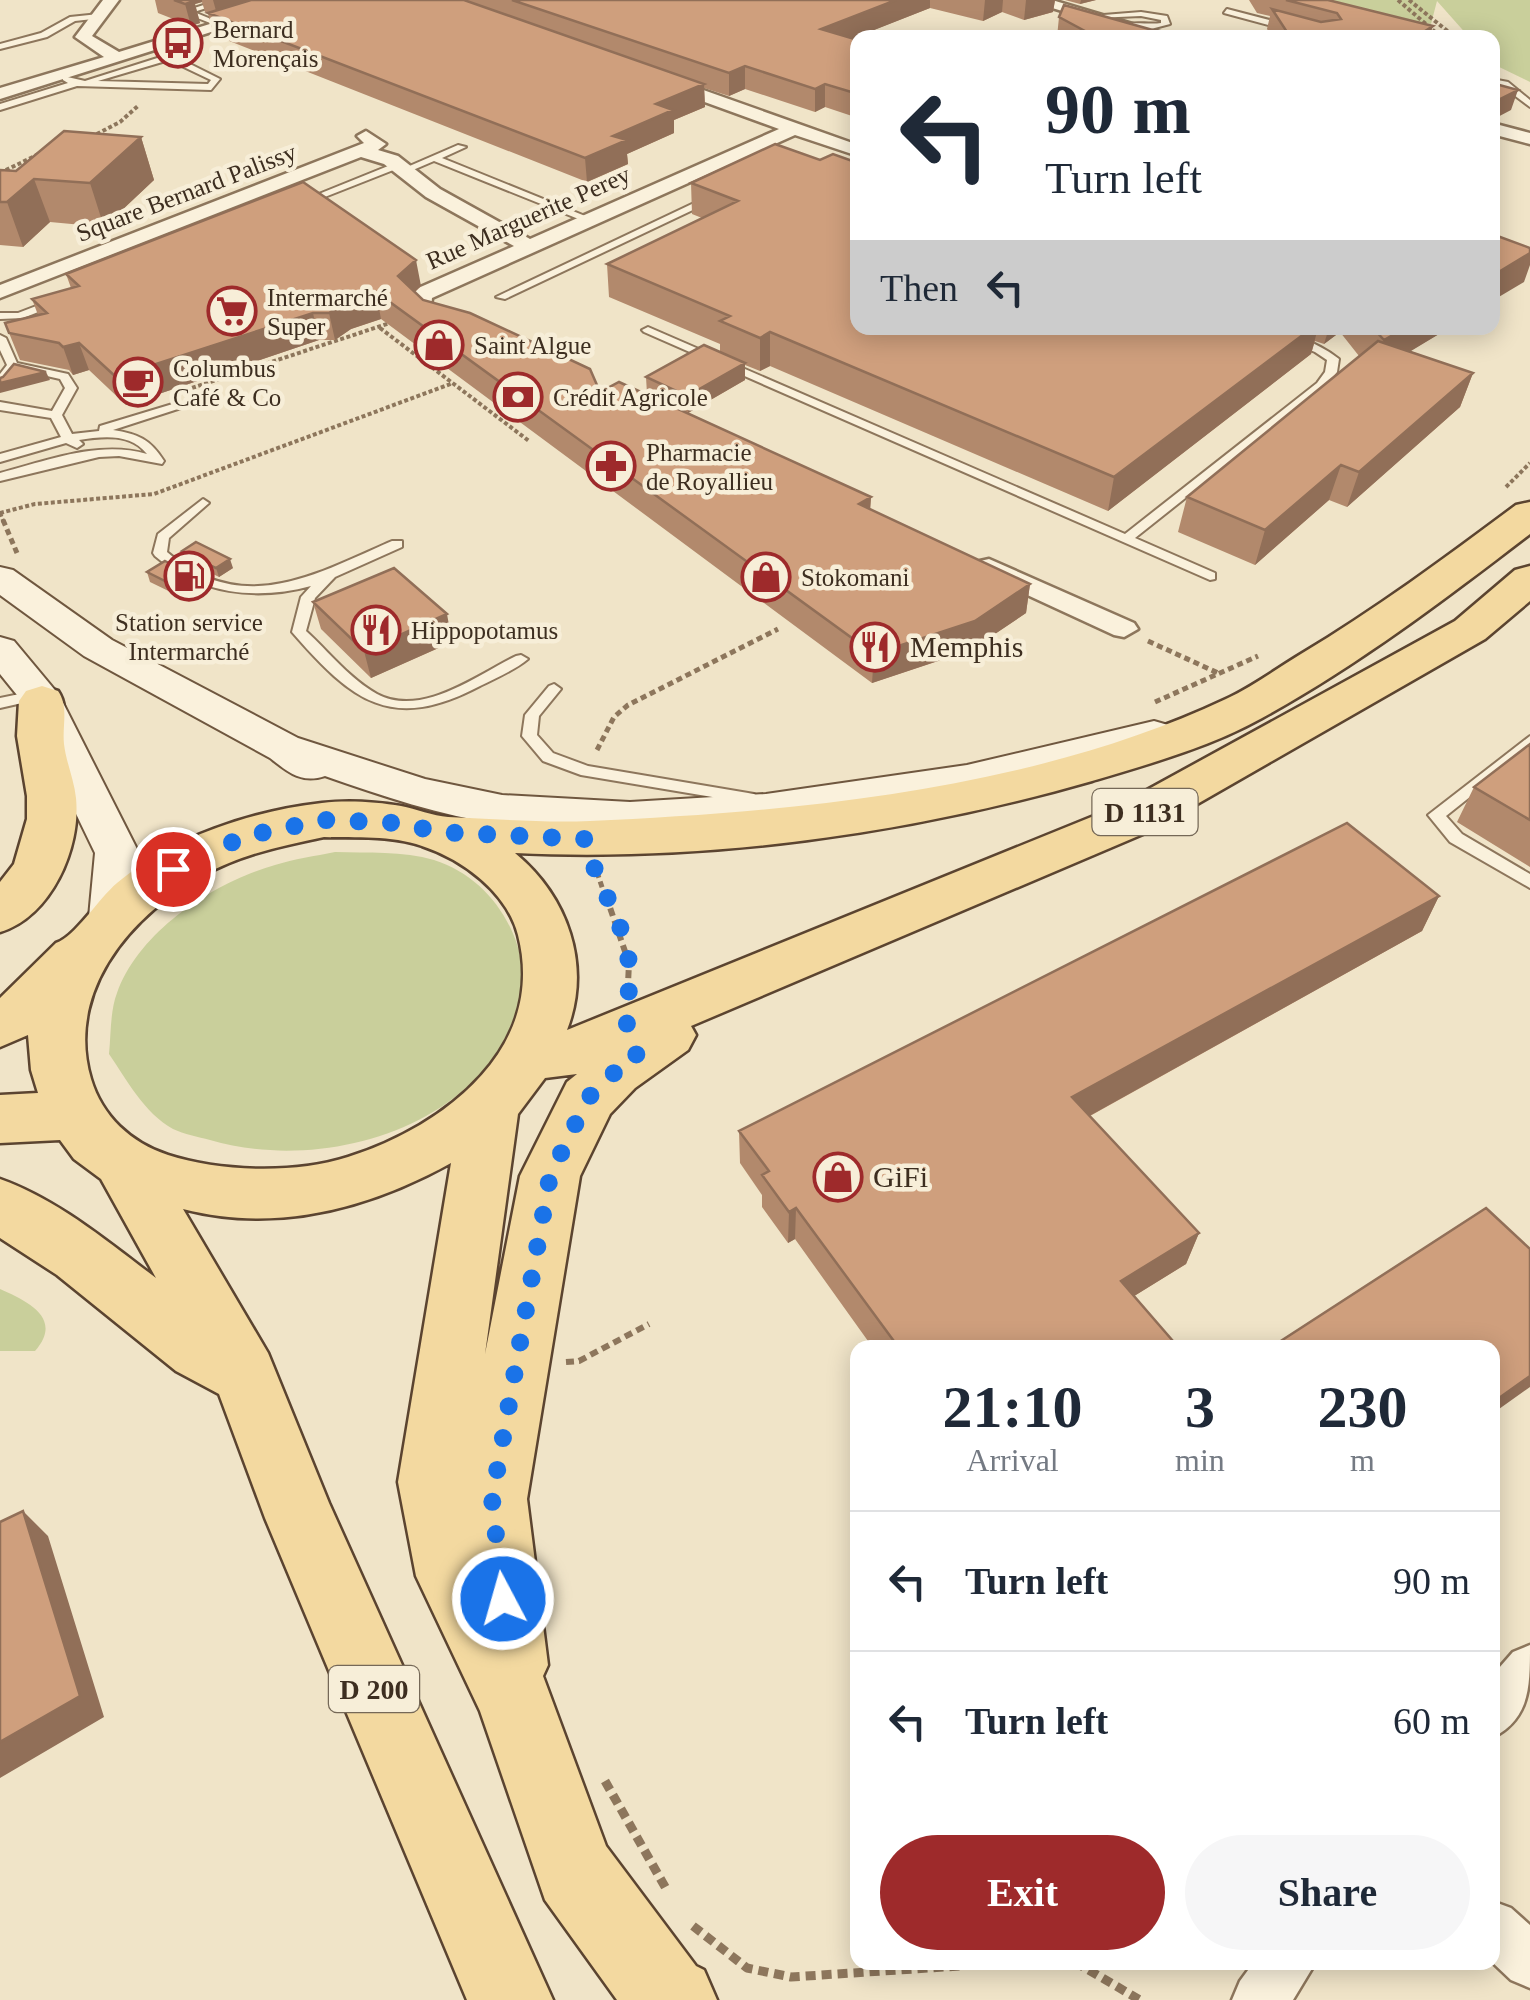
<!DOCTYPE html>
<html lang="en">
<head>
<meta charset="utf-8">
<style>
  body { margin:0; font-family:"Times New Roman",serif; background:#f6f6f7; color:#1f2937; height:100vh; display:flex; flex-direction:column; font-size:38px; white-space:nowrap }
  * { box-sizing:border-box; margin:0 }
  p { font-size:32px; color:#747a83 }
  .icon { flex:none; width:55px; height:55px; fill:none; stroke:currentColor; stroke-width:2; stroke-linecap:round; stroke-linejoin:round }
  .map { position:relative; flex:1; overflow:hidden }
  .sheet { position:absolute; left:850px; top:1340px; width:650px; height:630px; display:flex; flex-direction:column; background:#fff; border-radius:20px; box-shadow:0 5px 25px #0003 }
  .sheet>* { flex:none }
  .hud { position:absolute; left:850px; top:30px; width:650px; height:305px; border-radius:20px; box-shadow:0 5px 25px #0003; background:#fff; color:#1f2937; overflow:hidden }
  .pin { position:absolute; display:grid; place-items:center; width:85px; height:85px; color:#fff; margin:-42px; border:5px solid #fff; border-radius:50%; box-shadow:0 2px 10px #0007 }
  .me { position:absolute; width:110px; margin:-55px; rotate:354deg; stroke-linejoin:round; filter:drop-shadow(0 0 8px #0008) }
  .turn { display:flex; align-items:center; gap:35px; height:210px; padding:0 30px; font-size:45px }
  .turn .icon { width:130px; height:130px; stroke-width:2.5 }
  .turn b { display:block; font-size:70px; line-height:85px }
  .then { display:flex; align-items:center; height:95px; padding:0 30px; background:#0003; gap:20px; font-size:38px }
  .eta { display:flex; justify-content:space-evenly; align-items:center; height:170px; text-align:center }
  .eta b { font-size:60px; font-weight:800; line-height:70px }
  .cta { display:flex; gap:20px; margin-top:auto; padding:20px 30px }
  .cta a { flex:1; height:115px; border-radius:60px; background:#9e2a2b; color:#fff; font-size:40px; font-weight:800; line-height:115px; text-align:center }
  .cta a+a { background:#f6f6f7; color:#1f2937 }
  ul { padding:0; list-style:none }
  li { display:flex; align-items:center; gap:30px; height:140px; padding:0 30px; border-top:2px solid #e0e1e3 }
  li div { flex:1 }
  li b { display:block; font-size:38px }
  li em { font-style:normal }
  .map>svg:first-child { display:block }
  .green { fill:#c9cf9b }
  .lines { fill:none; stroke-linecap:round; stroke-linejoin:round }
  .service-casing { stroke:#8d765c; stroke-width:4 }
  .minor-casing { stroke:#8d765c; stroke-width:5 }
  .secondary-casing { stroke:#6f573f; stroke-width:4 }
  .primary-casing { stroke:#5b4430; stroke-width:5 }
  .path-far3 { stroke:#8d765c; stroke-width:4; stroke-dasharray:4 2.5; stroke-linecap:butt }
  .path-far2 { stroke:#8d765c; stroke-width:5; stroke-dasharray:6 4; stroke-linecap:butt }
  .path-far1 { stroke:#8d765c; stroke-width:6; stroke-dasharray:8 5; stroke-linecap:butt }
  .path { stroke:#8d765c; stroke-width:9; stroke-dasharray:10 6; stroke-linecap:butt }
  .service { fill:#faf1dc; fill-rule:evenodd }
  .minor { fill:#faf1dc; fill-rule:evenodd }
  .secondary { fill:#faf1dc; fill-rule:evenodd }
  .primary { fill:#f3d9a0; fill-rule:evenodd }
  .wall { fill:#b2896c }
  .shaded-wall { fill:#916f58 }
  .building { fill:#cf9f7d; stroke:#916f58; stroke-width:2.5 }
  .route { stroke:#1a73e8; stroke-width:18; stroke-dasharray:0 32.4 }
  .labels { text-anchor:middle; stroke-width:9; stroke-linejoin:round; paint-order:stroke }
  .far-poi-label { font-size:25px; fill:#3d2e20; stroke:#f7eed8; text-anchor:start }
  .far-street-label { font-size:25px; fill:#3d2e20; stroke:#f7eed8 }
  .shield { fill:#f7eed8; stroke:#756857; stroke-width:2.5 }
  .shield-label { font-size:28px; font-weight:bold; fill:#3d2e20 }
  .poi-label { font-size:30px; fill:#3d2e20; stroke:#f7eed8; text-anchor:start }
</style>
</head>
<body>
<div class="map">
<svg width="1530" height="2000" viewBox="0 0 1530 2000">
  <rect width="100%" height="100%" fill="#f0e4c8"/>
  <path class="green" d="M1300,0H1530V82L1493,64L1492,38L1469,37L1437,1L1431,24L1297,9Z
    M335,852C367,853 403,851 434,860C469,871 496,897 511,929C525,959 525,987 514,1017C473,1132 317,1172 210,1140C198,1137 184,1134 173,1129C144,1113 127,1080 109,1054C111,1035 110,1011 117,993C139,931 214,882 275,865C294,859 315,856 335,852Z
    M0,1289C27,1301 64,1318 35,1351H0Z"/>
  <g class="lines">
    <g class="service-casing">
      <path id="service" d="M219,0H231L194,12L223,24V28L182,12Z
        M1227,9L1331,36L1332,38H1317L1224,13Z
        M1141,12L1167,16L1170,24L1147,30L1124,25C1132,21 1150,25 1161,23V20L1141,16L1095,18L1091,16Z
        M99,14L102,18L75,21L47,37L0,49V44L41,33L70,17Z
        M170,54L220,79L211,90L77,86L0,110V104L68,83L63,80V76L85,81ZM169,60L211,80L208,84L98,81Z
        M1492,79L1508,82L1530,100V107L1502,86L1492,84Z
        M458,145L466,147L442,158L595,220L586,222L434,161L406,173L398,171Z
        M398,162L401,163V167L307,204L299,202Z
        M713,194L718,197L716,199L505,299L496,297Z
        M57,298L61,299V303L23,318L0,319V313H18Z
        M648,327L1125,534L1317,383L1325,372L1327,360L1315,352L1254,328C1281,328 1318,342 1339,359L1337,372L1325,387L1135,538L1215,573V579L1210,580L644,332L642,330Z
        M0,335L6,338L17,363L68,374L77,388L62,415L72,434L99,431L100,426L176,403H184V407L113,430C138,434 150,439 164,461L162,464L119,456L99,457L0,481V473C47,461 98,440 147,454C131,433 103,436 79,440L83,444L77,448L66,443L0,462V454L61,437L51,418L0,410V402L52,411L65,388L60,379L16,369L4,384L0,385V374L7,365L0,350Z
        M203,499L209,503L169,538L167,552C243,618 316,574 392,541H402V547L335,577L315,598L306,631C329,652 350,679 377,694C422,718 477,675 516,656L521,655L528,659C515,670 496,678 480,686C391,733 352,701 292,632L301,597L311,586C256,601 199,594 155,556L153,553L158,534Z
        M554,684L561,689L539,716L537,735L553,753L588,766L754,794L762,799L754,804L581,775L543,761L522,736L525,715L549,686Z
        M39,690L44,692V698L0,708V698Z
        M1530,736V749L1446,816L1462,834L1530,874V888L1450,842L1428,815Z"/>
    </g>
    <g class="minor-casing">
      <path id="minor" d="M103,0H119L92,36L119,52L288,0H312L0,99V88L104,57L75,37Z
        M1026,0H1052L1179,38H1151Z
        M661,75L858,145V156L795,135L432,298L431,308L461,323L450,330L415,317L407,303L416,289L514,246L426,197L384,164L361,157L0,298V285L364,143L357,136L366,131L386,144L378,150L398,156L440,189L530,239L779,129L655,84V76Z
        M1492,123L1530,133V144L1492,134Z
        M989,559L1134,623L1138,629L1124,637L1114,635L980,573L976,567L980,561Z
        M1530,1645C1530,1687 1530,1719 1492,1738V1676L1513,1652Z
        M1492,1901L1511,1908L1530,1925V1988L1511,1980L1492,1962Z
        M1254,1962H1316L1293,2000H1232L1240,1981Z"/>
    </g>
    <g class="secondary-casing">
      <path id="secondary" d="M0,567L13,570L112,640L298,738L425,779L502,795L630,802L766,794L967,765L1154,721L1168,725L1174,734L1168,743C955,801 722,855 501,824C441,816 382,796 325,776C301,784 288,772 270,758L84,656L0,595Z
        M0,637L14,641L59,695L139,853L135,917L128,929L112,934L96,929L89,917L95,853L21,700L0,674Z"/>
    </g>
    <g class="primary-casing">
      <path id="primary" d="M1530,502V534C1444,600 1357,666 1262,718C1210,747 1149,764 1092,781C908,834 707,862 515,853C568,897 592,965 567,1030L1116,807L1455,621L1515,570L1530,566V601L1485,639L1150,831L691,1026L696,1035L688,1050L635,1088L610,1114L580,1176L527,1499L548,1665L543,1676L606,1846L696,1966L704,1970L717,2000H617L545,1900L480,1711L416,1576L398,1482L451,1163C368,1209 276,1233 183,1209L268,1353L329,1503L553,2000H467L265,1518L219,1394L176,1371L57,1275L0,1238V1179C57,1199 108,1242 156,1278L101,1179L74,1159L60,1140L0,1143V1095L38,1093L31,1070L28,1035L0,1047V998L56,943C75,937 99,898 117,883C172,837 252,811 322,803C347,800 377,802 401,806C416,809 433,816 448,817C494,819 544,823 590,821C799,812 1035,789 1226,699C1252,687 1276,669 1301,654C1376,609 1445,558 1516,505ZM324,837C356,838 391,835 422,846C462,859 507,892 518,935C547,1048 445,1126 348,1157C295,1174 221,1172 168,1155C131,1143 102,1116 91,1079C62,982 147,897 229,863C260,850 292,844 324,837ZM577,1074L567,1082L520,1176L485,1354L518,1114L545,1078Z
        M42,686L58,691C69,707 62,725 64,744C66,762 74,779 76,798C81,848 51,917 0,932V882L14,864L27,819V796L17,736L19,701L26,691Z"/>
    </g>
    <path class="path-far3" d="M1398,0L1442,38
      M1409,0L1456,38
      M91,137L120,122L139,105
      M0,173L41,153
      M380,328L529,441
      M192,388L393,322
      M1506,487L1530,463
      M0,513L4,523
      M0,513L35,504L154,494L453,383"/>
    <path class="path-far2" d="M3,520L17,553
      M1148,641L1218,673
      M1155,702L1258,656
      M597,750L614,717L628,705L778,629
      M597,872L606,899"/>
    <path class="path-far1" d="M606,896L629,963L628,984
      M566,1362L579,1361L649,1324"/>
    <path class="path" d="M605,1781L668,1892
      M693,1926L747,1968L791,1977L1021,1962
      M1075,1962L1140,2000"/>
    <use href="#service" class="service"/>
    <use href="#minor" class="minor"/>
    <use href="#secondary" class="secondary"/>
    <use href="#primary" class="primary"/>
  </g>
  <path class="wall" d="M155,0H1055L1053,12L1024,20L1002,12L983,21L930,8L853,38L858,40V118L825,107L815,112L745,89L729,96L704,88L705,107L674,120V133L627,154L628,164L587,182L214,35L208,14L205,12L202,2L195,4L200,23L191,26L158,13Z
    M1065,0H1096L1080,4Z
    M1249,0H1328L1429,38H1273L1267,29L1270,16L1257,13Z
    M1059,17L1181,38H1058L1057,37Z
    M141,137L154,180L104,227L50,222L23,247L0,245V170L16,171Z
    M775,144L858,328H1449L1410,351L1473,373L1460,407L1347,507L1329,500L1255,565L1178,532L1187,497L1359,356L1340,332L1324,344L1315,341L1311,354L1108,511L770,366L760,371L745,365V380L688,413L871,497L870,510L1030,584L1026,613L971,650L872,683L381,319L351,329L335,340H319L126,405L89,370L73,375L69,370L20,360L5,323L38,315L32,299L71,288L66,274L421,286L415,292L423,300L600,392L647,394L646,377L720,352V344L609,297L607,264L702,218L692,214L691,183Z
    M182,551L233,568L219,577L185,560Z
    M147,572L199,578L202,588L185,599L150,582Z
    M313,602L452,642L371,678L321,629Z
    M1530,744V867L1457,822L1474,787Z
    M1439,896L1422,931L1090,1116L1199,1233L1186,1264L1134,1296L1179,1348H873L795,1239L788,1243L762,1207V1195L740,1163L739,1131Z"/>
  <path class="shaded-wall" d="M176,0H202V2L195,4L200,23L191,26L185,4Z
    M213,0H275L218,18Z
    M896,0H930V8L821,51V29Z
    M985,0H1003L1002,12L983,21Z
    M1026,0H1055L1053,12L1024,20Z
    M1081,0H1096L1080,4Z
    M1433,26L1429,38H1414Z
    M745,66V89L729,96V73Z
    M704,84L705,107L674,120V133L627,154L628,164L587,182L585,158L656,104Z
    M825,84V107L815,112V89Z
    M1518,90L1511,110L1492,120V103Z
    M141,137L154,180L104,227L90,183Z
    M34,179L50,222L23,247L7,202Z
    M1530,253V265L1524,282L1492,301V276Z
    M416,260L421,286L403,303L398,276Z
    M376,292L381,319L351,329L335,340L329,313L345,303Z
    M313,313L319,340L126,405L116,377Z
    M1312,328H1318L1311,354L1108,511L1114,477Z
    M1329,328H1341L1340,332L1324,344Z
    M1405,328H1449L1373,374L1384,340Z
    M770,332V366L760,371V338Z
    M79,343L89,370L73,375L63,347Z
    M745,363V380L688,413L687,396Z
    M46,372L50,380L0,393V383Z
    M1473,373L1460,407L1347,507L1359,472Z
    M1341,465L1329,500L1255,565L1265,530Z
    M871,497L869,525L859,504Z
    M230,559L233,568L219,577L216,568Z
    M199,578L202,588L185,599L181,589Z
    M1030,584L1026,613L971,650L872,683L874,654Z
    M447,614L452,642L371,678L364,651Z
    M1439,896L1422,931L1064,1130L1072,1097Z
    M796,1208L795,1239L788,1243L789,1212Z
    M1199,1233L1186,1264L1110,1311L1121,1281Z
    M1530,1376V1387L1492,1414V1403Z
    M23,1511L48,1536L104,1717L0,1778V1742Z"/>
  <path class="building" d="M174,0H191L195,1L185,4Z
    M251,0H464L704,84L656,104L673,110L613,136L627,140L585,158L208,13Z
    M512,0H896L821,29L858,40V94L825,84L815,89L745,66L729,73Z
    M1286,0H1328L1433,26L1414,38H1284L1289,35L1272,9L1321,22L1341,19L1337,13Z
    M1064,5L1181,38H1098L1059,17Z
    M1492,83L1518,90L1492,103Z
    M64,131L141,137L90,183L34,179L7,202H0V170L16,171Z
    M775,144L820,160L833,154L858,163V328H1312L1114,477L770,332L760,338L720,321L730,316L607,264L738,201L691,183Z
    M303,182L416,260L398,276L423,300L470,313L590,369L600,392L619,382L871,497L859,504L1030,584L975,621L874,654L376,292L345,303L329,313H313L116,377L79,343L63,347L59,343L9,333L5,323L47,313L32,299L79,286L66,274Z
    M1492,234L1530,248V253L1492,276Z
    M1373,328H1405L1384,340Z
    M1378,341L1473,373L1359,472L1341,465L1265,530L1187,497Z
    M704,345L745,363L687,396L646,377Z
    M14,364L46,372L0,383V378L3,377Z
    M196,542L230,559L216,568L182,551Z
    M165,561L199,578L181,589L147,572Z
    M394,568L447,614L364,651L313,602Z
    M1530,744V820L1474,787Z
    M1347,823L1439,896L1072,1097L1199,1233L1121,1281L1179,1348H899L796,1208L789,1212L762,1175L769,1171L739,1131Z
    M1486,1208L1530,1249V1376L1492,1403V1348H1270Z
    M23,1511L80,1696L0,1742V1522Z"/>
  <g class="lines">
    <path class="route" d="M173,869L246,836L324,820L400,823L438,832L586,839C593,881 627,922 629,966C632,1008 617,1015 638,1058L615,1072L588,1098L550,1176L492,1499L503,1599"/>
  </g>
  <defs>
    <g id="bus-ring" transform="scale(2.5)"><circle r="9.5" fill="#f7eed8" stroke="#9e2a2b" stroke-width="1.5"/><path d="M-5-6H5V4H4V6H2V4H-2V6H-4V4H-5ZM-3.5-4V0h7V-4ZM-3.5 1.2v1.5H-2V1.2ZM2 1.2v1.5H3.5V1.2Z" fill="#9e2a2b"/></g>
    <g id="supermarket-ring" transform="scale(2.5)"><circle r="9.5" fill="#f7eed8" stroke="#9e2a2b" stroke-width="1.5"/><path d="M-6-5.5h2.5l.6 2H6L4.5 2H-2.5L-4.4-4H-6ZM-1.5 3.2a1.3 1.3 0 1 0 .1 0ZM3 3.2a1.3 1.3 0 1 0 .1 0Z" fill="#9e2a2b"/></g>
    <g id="shop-ring" transform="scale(2.5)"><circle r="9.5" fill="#f7eed8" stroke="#9e2a2b" stroke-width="1.5"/><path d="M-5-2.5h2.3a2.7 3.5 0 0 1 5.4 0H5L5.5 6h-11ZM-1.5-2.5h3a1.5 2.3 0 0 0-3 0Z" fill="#9e2a2b"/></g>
    <g id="cafe-ring" transform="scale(2.5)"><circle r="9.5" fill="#f7eed8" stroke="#9e2a2b" stroke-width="1.5"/><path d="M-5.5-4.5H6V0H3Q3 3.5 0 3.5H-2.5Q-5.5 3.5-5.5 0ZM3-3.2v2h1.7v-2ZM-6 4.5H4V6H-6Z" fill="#9e2a2b"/></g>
    <g id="bank-ring" transform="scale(2.5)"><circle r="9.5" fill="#f7eed8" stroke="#9e2a2b" stroke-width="1.5"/><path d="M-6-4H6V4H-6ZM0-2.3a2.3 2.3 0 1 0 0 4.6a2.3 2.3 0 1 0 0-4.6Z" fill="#9e2a2b"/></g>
    <g id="pharmacy-ring" transform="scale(2.5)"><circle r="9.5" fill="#f7eed8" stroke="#9e2a2b" stroke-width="1.5"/><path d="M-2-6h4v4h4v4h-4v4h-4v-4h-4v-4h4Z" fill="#9e2a2b"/></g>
    <g id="fuel-ring" transform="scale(2.5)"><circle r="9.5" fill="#f7eed8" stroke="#9e2a2b" stroke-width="1.5"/><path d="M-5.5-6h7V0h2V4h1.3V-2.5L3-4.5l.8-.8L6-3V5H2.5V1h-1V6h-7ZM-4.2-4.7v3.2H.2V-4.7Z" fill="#9e2a2b"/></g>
    <g id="restaurant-ring" transform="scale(2.5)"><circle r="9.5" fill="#f7eed8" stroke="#9e2a2b" stroke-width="1.5"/><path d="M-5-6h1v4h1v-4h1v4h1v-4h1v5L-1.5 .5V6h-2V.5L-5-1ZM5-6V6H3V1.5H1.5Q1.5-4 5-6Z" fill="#9e2a2b"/></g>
  </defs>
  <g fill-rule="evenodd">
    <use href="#bus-ring" x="178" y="43"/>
    <use href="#supermarket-ring" x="232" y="311"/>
    <use href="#shop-ring" x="439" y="345"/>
    <use href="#cafe-ring" x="138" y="382"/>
    <use href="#bank-ring" x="518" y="397"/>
    <use href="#pharmacy-ring" x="611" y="466"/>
    <use href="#fuel-ring" x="189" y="576"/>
    <use href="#shop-ring" x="766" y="577"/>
    <use href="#restaurant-ring" x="376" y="630"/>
    <use href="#restaurant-ring" x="875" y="647"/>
    <use href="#shop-ring" x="838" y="1177"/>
  </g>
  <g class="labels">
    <g class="far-poi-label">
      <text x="213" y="38">Bernard<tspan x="213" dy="29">Morençais</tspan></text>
      <text x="267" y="306">Intermarché<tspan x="267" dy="29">Super</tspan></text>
      <text x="474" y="354">Saint Algue</text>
      <text x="173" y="377">Columbus<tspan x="173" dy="29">Café &amp; Co</tspan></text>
      <text x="553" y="406">Crédit Agricole</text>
      <text x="646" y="461">Pharmacie<tspan x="646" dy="29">de Royallieu</tspan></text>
      <text x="801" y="586">Stokomani</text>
      <text x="189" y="631" text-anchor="middle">Station service<tspan x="189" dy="29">Intermarché</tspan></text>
      <text x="411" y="639">Hippopotamus</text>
    </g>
    <g class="far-street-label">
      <text transform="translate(186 192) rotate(-21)" y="9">Square Bernard Palissy</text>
      <text transform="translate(528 217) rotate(-24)" y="9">Rue Marguerite Perey</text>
    </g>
    <g class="shield">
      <rect x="1092.5" y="789" width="105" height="46" rx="8"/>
      <rect x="329" y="1666" width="90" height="46" rx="8"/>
    </g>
    <g class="shield-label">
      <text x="1145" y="822">D 1131</text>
      <text x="374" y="1699">D 200</text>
    </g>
    <g class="poi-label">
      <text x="910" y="657">Memphis</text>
      <text x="873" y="1187">GiFi</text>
    </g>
  </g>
</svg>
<div class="pin" style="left:173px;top:869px;background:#d93025"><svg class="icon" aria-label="arrive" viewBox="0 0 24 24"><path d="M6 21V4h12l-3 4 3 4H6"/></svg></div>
<svg class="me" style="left:503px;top:1599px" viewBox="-20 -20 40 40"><circle r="17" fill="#1a73e8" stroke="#fff" stroke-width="3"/><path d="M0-11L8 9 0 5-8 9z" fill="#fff"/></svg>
<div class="hud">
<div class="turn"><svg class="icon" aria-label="left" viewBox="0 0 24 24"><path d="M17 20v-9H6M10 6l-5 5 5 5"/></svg><div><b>90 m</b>Turn left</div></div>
<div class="then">Then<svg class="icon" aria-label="left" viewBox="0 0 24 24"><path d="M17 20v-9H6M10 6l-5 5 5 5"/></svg></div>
</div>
<section class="sheet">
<div class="eta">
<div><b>21:10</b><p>Arrival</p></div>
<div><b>3</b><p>min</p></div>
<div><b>230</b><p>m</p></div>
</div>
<ul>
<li><svg class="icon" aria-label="left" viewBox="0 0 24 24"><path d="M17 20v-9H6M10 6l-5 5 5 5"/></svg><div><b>Turn left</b></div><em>90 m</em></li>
<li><svg class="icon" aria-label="left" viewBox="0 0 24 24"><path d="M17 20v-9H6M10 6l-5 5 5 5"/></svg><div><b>Turn left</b></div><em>60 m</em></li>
</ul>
<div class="cta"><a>Exit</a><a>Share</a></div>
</section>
</div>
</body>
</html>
